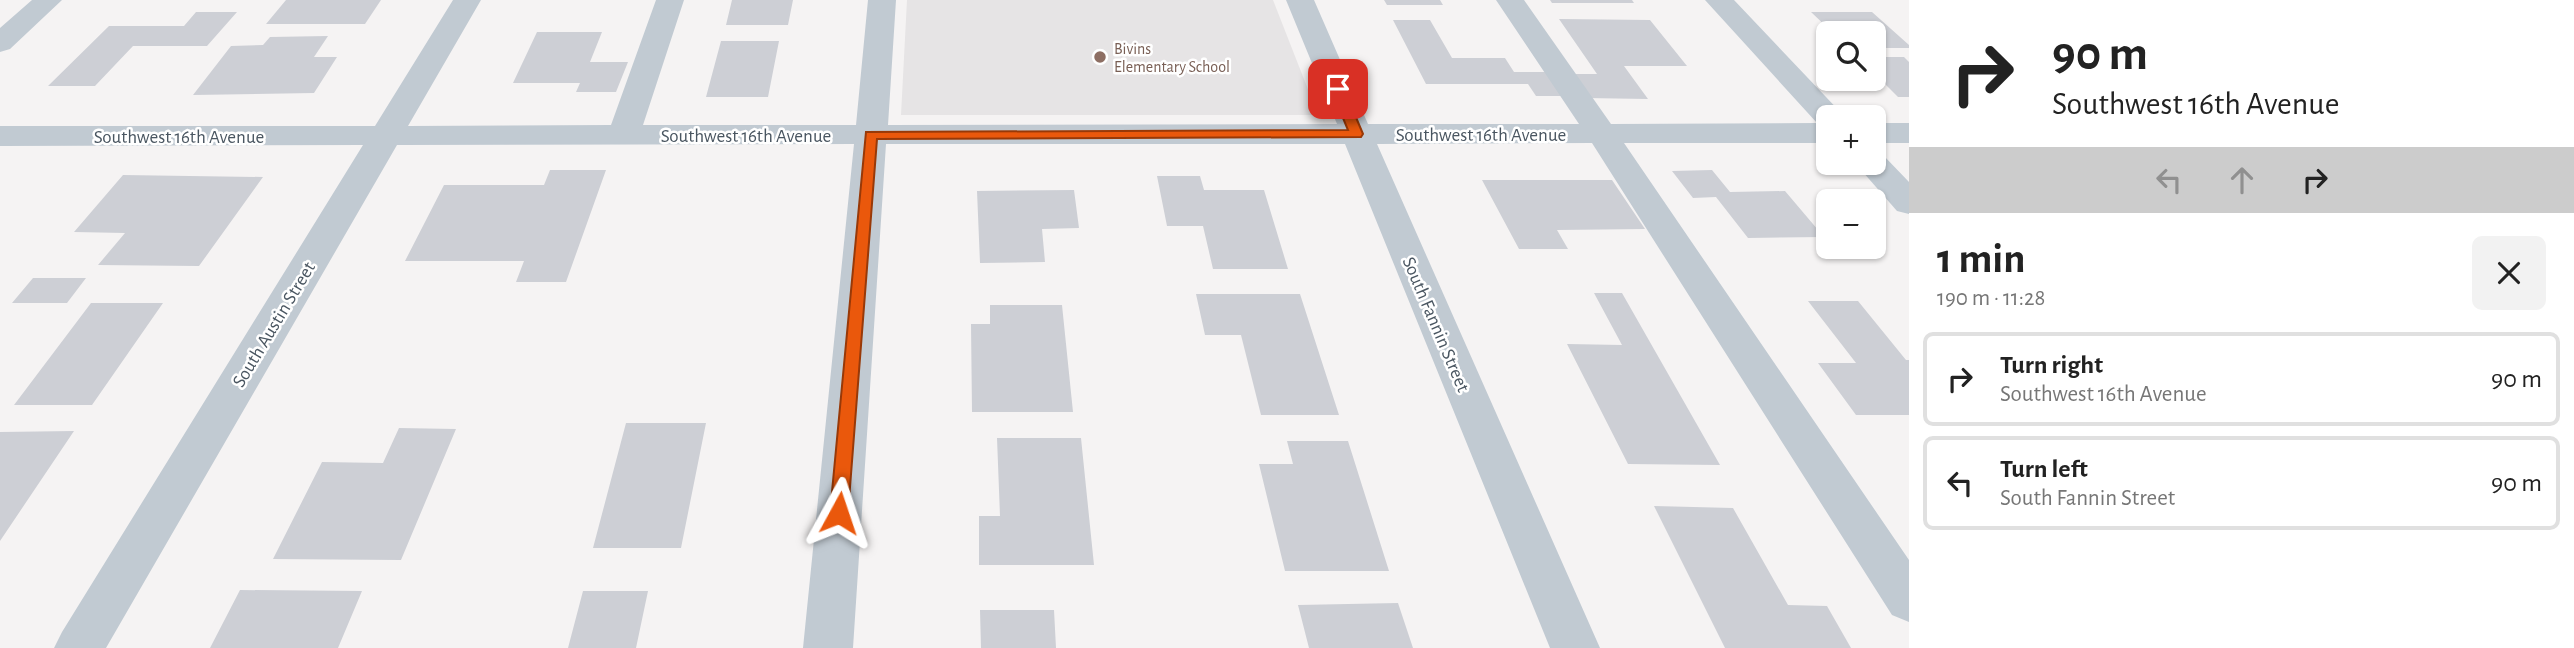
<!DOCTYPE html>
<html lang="en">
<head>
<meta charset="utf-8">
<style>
  body { margin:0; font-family:"Alegreya Sans",sans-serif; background:#f2f2f2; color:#222; height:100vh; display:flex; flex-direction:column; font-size:26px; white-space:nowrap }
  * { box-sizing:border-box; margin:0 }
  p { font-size:23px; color:#767676 }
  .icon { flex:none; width:38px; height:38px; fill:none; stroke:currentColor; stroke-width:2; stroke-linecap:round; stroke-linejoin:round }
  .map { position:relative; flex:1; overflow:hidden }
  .drawer { display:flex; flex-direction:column; background:#fff; width:665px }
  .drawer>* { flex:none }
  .top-card { background:#fff; color:#222; overflow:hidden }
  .tools { position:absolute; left:1816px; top:21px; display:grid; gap:14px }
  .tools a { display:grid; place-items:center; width:70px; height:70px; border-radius:10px; background:#fff; box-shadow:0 2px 5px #0004; font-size:35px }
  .pin { position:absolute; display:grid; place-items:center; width:60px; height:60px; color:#fff; margin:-30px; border-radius:14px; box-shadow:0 4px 10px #0006 }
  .me { position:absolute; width:77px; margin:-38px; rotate:5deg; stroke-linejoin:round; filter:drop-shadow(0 0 5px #0008) }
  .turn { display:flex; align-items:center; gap:24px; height:147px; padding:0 28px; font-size:32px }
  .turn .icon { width:91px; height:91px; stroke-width:2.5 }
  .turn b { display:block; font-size:49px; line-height:60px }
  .lanes { display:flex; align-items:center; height:66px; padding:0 28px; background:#0003; justify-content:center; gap:35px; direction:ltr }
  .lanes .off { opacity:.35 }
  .round { display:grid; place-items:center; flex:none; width:74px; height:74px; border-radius:10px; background:#f2f2f2 }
  .overview { display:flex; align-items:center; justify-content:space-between; height:119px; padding:0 28px }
  h1 { font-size:42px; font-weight:600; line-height:52px }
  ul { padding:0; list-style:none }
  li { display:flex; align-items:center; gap:21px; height:94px; margin:0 14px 10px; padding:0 14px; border:4px solid #e0e0e0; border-radius:10px }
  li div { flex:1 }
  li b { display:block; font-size:26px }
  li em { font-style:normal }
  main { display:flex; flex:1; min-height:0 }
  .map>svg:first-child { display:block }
  .education { fill:#e6e4e5 }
  .building { fill:#cdcfd5 }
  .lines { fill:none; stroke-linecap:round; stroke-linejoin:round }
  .minor { fill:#c1cad2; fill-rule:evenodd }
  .route { fill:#ea580c; stroke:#983908; stroke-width:2 }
  .education-dot { fill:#8d6e63; stroke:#fff; stroke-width:2.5 }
  .labels { text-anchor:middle; stroke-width:5; stroke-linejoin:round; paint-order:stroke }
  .far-education-label { font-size:16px; fill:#785e54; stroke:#fff; text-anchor:start }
  .street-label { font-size:19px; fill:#4a5661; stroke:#fff }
</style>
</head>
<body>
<main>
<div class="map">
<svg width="1909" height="648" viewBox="0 0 1909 648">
  <rect width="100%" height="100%" fill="#f5f3f3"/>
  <path class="education" d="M907,0H1273L1318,115H901Z"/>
  <path class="building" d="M286,0H381L365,24H266Z
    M732,0H793L788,25H726Z
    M1384,0H1440L1443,5H1387Z
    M1550,0H1632L1634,3H1552Z
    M196,12H237L207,46H133L95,86H48L109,26H184Z
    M1811,12H1872L1909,45V48H1874V33H1833Z
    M1559,19L1650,20L1687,66H1624L1648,99L1585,98L1569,74H1597Z
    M1393,20H1430L1452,58H1505L1514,72H1551L1567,96H1536L1528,84H1426Z
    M537,32H602L590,62H628L616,92H576L580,83H513Z
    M328,36L314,57H337L314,93L193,95L231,46L263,45L270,37Z
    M721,41H779L768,97H706Z
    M1874,57H1904L1909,62V97H1898L1874,73Z
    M550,170H606L566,282H516L524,261H405L444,185H544Z
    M1712,170L1730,192L1785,191L1824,237L1748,238L1716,197L1693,198L1672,171Z
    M123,175L263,177L199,266L98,265L125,233L74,232Z
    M1157,176H1200L1204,190H1264L1288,269H1213L1203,226H1167Z
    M1482,180H1612L1645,229L1557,230L1568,249H1519Z
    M1074,190L1079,228L1042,229L1045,262L980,263L977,191Z
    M33,278H86L67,303H12Z
    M1594,293H1622L1720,465L1628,464L1567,344L1622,345Z
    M1196,294H1300L1339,415H1261L1241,335H1205Z
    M1808,301H1858L1906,360H1909V415H1856L1818,363H1856Z
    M91,303H163L92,405H14Z
    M990,305H1062L1073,412H972L971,324H990Z
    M626,423H706L681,548H593Z
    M399,428L456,429L401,560L273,559L322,462L383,463Z
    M74,431L0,541V432Z
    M997,438H1081L1094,565H979V516H1000Z
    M1287,441H1348L1389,571H1285L1259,464H1293Z
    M1654,506L1733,508L1788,605L1827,606L1851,648H1725Z
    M240,590L362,591L338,648H210Z
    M583,591H648L636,648H568Z
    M1398,603L1413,648H1309L1298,605Z
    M980,610H1054L1056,648H981Z"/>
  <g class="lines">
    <path class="minor" d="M32,0H62L10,49L0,52V28Z
      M453,0H481L408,126L611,125L656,0H684L643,125H856L868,0H896L888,125L1337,124L1286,0H1314L1368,124H1579L1496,0H1524L1611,124L1817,123L1705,0H1734L1845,117H1829V143H1624L1909,560V622L1892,615L1592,143L1377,144L1600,648H1550L1345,144H886L853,648H803L854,144L397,145L106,648H54L62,632L363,145L0,146V126H375Z
      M1874,123H1909V143H1874Z
      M1874,153L1884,156L1909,182V214L1897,211L1855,163H1874Z"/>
  </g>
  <path class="route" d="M1338,85L1344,89L1363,134L1361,137L877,139L848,513L846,519L839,521L832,519L830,513L866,132L1348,130L1331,89Z"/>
  <circle class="education-dot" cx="1100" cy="57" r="7"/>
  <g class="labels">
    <g class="far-education-label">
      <text x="1114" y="54">Bivins<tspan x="1114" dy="18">Elementary School</tspan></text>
    </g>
    <g class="street-label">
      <text x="1481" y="141">Southwest 16th Avenue</text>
      <text x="746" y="142">Southwest 16th Avenue</text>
      <text x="179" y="143">Southwest 16th Avenue</text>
      <text transform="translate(273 324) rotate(-59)" y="7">South Austin Street</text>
      <text transform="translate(1437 324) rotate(67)" y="7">South Fannin Street</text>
    </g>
  </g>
</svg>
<div class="tools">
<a><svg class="icon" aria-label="search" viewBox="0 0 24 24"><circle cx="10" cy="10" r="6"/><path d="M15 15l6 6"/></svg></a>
<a>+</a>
<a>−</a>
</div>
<div class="pin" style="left:1338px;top:89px;background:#d93025"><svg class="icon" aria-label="arrive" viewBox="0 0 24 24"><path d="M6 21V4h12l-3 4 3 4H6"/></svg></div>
<svg class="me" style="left:839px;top:513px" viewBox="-20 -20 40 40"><path d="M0-17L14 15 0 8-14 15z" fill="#ea580c" stroke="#fff" stroke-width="4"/></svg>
</div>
<section class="drawer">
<div class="top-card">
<div class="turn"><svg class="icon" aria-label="right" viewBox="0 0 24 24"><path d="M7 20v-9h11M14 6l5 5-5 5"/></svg><div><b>90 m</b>Southwest 16th Avenue</div></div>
<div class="lanes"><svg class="icon off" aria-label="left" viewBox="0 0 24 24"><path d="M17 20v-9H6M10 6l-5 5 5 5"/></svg><svg class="icon off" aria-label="ahead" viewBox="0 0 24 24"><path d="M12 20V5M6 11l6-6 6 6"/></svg><svg class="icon" aria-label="right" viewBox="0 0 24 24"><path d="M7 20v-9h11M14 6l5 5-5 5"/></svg></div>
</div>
<div class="overview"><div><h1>1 min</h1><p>190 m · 11:28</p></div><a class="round"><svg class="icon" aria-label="close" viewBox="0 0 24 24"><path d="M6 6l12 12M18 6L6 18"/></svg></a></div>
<ul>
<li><svg class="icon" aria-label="right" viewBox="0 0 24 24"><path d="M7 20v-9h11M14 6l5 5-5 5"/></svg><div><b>Turn right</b><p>Southwest 16th Avenue</p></div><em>90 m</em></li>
<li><svg class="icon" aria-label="left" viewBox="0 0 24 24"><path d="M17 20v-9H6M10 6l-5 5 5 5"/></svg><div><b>Turn left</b><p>South Fannin Street</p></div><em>90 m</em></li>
</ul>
</section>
</main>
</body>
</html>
